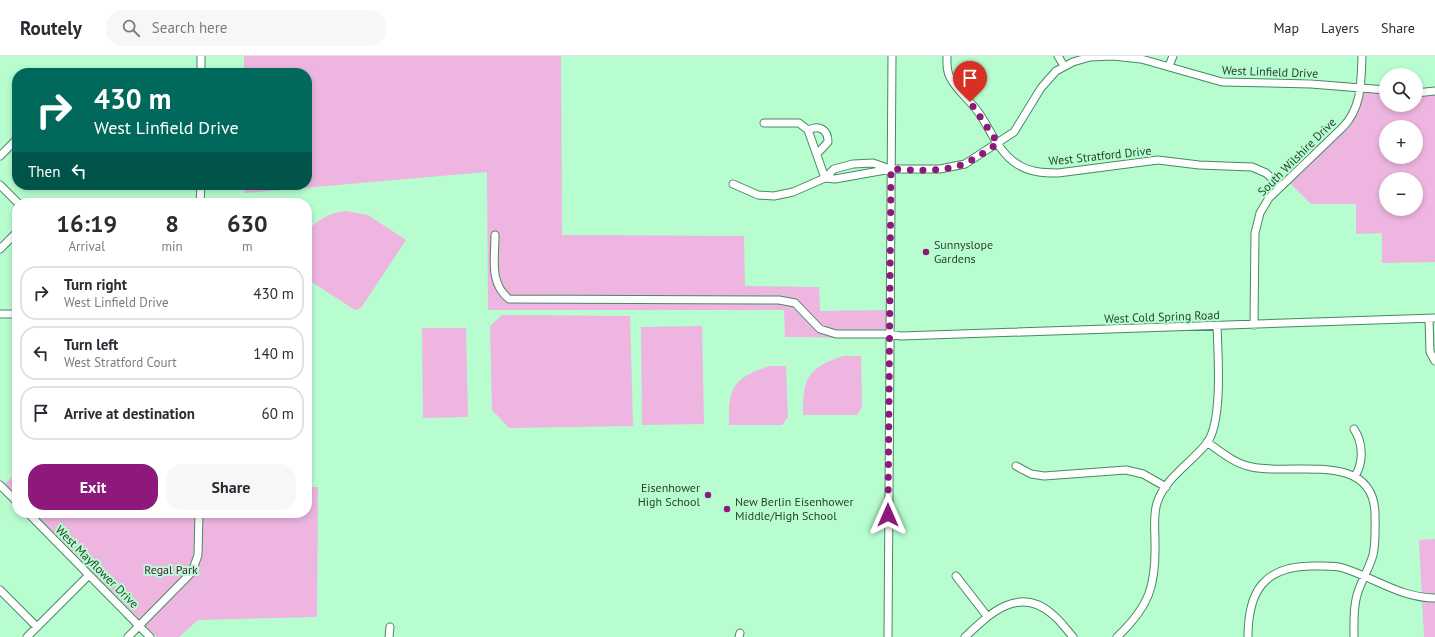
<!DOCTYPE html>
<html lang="en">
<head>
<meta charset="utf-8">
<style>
  body { margin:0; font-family:"PT Sans",sans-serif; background:#f7f7f7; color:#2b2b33; height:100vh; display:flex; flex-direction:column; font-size:15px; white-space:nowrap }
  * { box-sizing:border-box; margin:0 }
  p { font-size:13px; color:#7c7c81 }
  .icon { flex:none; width:22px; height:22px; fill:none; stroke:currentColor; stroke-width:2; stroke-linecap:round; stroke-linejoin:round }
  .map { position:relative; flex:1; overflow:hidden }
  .sheet { position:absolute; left:12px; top:142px; width:300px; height:320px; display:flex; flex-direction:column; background:#fff; border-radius:16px; box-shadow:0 2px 6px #0003 }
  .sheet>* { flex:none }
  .hud { position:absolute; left:12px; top:12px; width:300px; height:122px; border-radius:16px; box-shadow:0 2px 6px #0003; background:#00695c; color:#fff; overflow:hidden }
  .tools { position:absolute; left:1379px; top:12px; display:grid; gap:8px }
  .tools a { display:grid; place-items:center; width:44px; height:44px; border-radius:50%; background:#fff; box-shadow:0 2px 6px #0003; font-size:20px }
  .pin { position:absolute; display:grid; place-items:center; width:34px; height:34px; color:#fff; margin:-41px -17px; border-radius:50% 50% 50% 0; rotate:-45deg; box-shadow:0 0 4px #0007 }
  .pin .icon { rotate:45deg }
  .me { position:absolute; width:44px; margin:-22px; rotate:0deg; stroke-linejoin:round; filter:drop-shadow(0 0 3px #0008) }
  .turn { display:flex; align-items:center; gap:14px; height:84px; padding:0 16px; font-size:18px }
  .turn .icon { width:52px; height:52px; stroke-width:2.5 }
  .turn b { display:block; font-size:28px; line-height:34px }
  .then { display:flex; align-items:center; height:38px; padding:0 16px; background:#0003; gap:8px; font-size:15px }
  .eta { display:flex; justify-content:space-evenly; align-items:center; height:68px; text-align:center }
  .eta b { font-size:24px; font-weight:700; line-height:28px }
  .button { display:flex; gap:8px; margin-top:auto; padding:8px 16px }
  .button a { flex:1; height:46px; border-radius:16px; background:#8d1a7b; color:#fff; font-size:16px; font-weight:700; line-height:46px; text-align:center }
  .button a+a { background:#f7f7f7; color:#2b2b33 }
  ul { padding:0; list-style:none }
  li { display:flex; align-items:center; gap:12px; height:54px; margin:0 8px 6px; padding:0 8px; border:2px solid #e1e1e2; border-radius:16px }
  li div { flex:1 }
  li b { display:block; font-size:15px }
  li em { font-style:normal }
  header { display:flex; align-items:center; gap:24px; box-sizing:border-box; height:56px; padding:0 20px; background:#fff; border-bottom:1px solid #e1e1e2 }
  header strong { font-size:19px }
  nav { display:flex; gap:22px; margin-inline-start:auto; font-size:14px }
  .search { width:280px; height:36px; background:#f7f7f7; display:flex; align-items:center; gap:10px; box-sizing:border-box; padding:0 14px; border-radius:16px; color:#7c7c81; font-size:15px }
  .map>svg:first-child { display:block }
  .green { fill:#eeb5e0; fill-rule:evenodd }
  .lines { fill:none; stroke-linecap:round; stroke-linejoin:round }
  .minor-casing { stroke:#478961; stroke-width:9 }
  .minor { stroke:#fff; stroke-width:7 }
  .route { stroke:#8d1a7b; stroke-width:7; stroke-dasharray:0 12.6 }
  .poi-dot { fill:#8d1a7b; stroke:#b8fdd0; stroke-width:1.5 }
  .labels { text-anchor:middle; stroke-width:4; stroke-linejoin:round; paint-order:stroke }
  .street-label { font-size:12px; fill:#274332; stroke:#b8fdd0 }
  .poi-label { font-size:12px; fill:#274332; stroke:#b8fdd0; text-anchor:start }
  .park-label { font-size:12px; fill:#5b104f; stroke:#b8fdd0 }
</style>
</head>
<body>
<header>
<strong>Routely</strong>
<div class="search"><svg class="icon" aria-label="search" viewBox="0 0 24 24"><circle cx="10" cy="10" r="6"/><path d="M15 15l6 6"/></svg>Search here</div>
<nav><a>Map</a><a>Layers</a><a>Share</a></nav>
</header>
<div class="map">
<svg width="1435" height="581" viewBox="0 0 1435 581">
  <rect width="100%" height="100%" fill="#b8fdd0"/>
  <path class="green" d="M244,0H561L562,179L744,180L745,230L819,231L820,255L890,254L889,282L785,281L784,254H488L487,116L245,137L244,129H307V17H244Z
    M1361,32L1386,34V49H1416V37L1435,35V206L1382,207V177L1356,178V148H1311L1287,124L1343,71ZM1386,71H1416V101H1386ZM1386,123H1416V153H1386Z
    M346,155L368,159L406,184L361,252L355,254L307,223V176C317,163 330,157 346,155Z
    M502,259L630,260L633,370L509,372L492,354L490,270Z
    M702,270L704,368L642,369L641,271Z
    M422,272H466L468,361L423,362Z
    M843,300H861L862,351L857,359H803C803,322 807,312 843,300Z
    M769,310H786L788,361L782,369H729C728,332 733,322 769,310Z
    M17,416V440L5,428Z
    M307,431H318L317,561L198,564L179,581H157L34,457H307Z
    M1435,483V581H1424L1419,484Z"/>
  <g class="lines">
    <g class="minor-casing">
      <path id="minor" d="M947,0C947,7 946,14 950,21C956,34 970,44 979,57C990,73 999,97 1017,108C1029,116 1043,117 1058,117L1158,104L1199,109L1252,111L1266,117L1280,130
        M1058,0L1064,10
        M1169,10L1173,0
        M201,17V0
        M1416,37L1435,35
        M764,67H799L808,74L825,122
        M808,74C819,69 828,73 828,86L817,98
        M0,100L17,83
        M825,122L835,123L891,113H940L965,108L1014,76L1041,32L1056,15L1073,6L1090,1L1113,0L1141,3L1222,26L1311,28L1386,34
        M733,128L758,139L774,140L793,136L825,122L834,113L853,108L873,107L890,113
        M0,129L18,147
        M200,147L201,129
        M495,179C495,203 489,227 509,243L779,244L795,247L820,273L836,278H890L901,280L1435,262
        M0,193L17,176
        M0,258H17
        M1429,263L1430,296L1435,305
        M1254,269L1255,177L1260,157L1269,142L1343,71C1362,51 1361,26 1362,0
        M1354,373C1363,387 1364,406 1355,420
        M1207,386C1221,396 1235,408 1252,411C1291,420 1373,394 1375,457C1375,471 1376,486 1373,499C1369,513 1361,525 1357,539C1353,553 1354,567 1354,581
        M1016,410L1031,418L1044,420L1126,414L1143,418L1166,431
        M0,429L17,446
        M28,457L150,581
        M956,520L987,560
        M0,534L37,571
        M27,581L89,519
        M128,581L192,516L198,499L199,457
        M389,581L390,571
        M739,581L740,577
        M888,581L892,0
        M965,581C989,558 1019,529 1052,558C1060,564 1066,573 1073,581
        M1117,581C1149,551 1156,530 1155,487C1155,474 1153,460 1157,447C1165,422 1191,407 1207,387C1223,365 1218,299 1217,270
        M1248,581C1248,535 1264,510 1313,510C1323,510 1334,509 1343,512C1375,522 1401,542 1435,542"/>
    </g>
    <use href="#minor" class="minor"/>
  </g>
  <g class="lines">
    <path class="route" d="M888,459L891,113C915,114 943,117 966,107C977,102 988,94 998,87L970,46"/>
  </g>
  <g class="poi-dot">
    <circle cx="926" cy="196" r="4"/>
    <circle cx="708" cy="439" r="4"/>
    <circle cx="727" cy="453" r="4"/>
  </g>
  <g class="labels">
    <g class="street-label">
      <text transform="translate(1270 16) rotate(2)" y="4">West Linfield Drive</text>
      <text transform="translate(1100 100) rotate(-6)" y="4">West Stratford Drive</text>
      <text transform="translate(1297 101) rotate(-45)" y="4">South Wilshire Drive</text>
      <text transform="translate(1162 261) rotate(-2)" y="4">West Cold Spring Road</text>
      <text transform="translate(97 511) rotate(45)" y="4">West Mayflower Drive</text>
    </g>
    <g class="poi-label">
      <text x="934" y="193">Sunnyslope<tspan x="934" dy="14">Gardens</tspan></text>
      <text x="700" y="436" text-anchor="end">Eisenhower<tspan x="700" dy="14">High School</tspan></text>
      <text x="735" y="450">New Berlin Eisenhower<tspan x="735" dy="14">Middle/High School</tspan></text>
    </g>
    <g class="park-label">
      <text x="171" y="518">Regal Park</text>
    </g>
  </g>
</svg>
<div class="tools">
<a><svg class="icon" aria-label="search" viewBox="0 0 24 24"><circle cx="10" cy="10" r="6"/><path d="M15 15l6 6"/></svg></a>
<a>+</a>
<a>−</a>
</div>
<div class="pin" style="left:970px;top:46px;background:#d93025"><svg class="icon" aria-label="arrive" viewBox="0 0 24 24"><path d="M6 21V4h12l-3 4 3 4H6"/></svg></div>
<svg class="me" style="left:888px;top:459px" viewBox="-20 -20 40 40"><path d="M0-17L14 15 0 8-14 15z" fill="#8d1a7b" stroke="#fff" stroke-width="4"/></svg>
<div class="hud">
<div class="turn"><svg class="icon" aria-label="right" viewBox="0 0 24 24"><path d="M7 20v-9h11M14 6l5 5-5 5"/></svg><div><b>430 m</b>West Linfield Drive</div></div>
<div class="then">Then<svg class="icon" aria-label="left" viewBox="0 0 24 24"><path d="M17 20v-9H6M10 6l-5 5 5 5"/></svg></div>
</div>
<section class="sheet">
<div class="eta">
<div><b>16:19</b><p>Arrival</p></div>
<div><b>8</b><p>min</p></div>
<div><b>630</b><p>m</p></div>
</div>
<ul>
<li><svg class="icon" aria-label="right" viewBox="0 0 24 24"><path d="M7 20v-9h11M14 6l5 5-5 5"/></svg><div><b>Turn right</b><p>West Linfield Drive</p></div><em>430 m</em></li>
<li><svg class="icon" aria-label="left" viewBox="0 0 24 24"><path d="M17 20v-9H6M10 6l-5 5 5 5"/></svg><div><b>Turn left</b><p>West Stratford Court</p></div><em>140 m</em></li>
<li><svg class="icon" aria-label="arrive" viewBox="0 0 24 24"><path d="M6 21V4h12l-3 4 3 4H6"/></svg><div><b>Arrive at destination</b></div><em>60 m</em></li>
</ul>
<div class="button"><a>Exit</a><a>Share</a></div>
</section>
</div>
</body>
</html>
